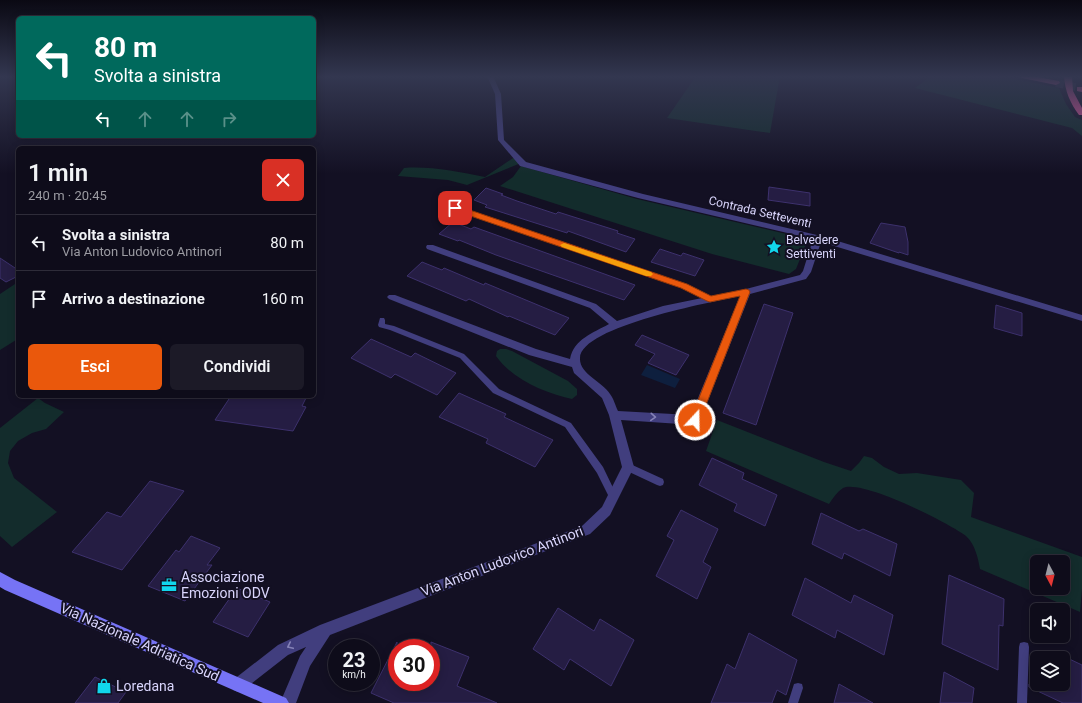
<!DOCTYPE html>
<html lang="it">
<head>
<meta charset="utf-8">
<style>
  body { margin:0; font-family:Roboto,sans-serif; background:#1c1a27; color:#f1f3f6; height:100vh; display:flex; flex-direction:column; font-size:15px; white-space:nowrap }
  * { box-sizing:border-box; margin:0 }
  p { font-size:13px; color:#9b9ba2 }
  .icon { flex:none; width:22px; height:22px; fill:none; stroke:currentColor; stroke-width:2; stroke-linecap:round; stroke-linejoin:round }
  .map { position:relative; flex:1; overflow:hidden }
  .drawer { position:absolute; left:16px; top:146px; width:300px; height:252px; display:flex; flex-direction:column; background:#0e0c1a; border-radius:6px; box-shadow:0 2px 10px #0003,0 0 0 1px #2e2c39 }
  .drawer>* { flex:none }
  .banner { position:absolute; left:16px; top:16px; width:300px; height:122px; border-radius:6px; box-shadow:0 2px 10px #0003,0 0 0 1px #2e2c39; background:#00695c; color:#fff; overflow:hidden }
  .needle { width:26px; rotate:173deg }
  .controls { position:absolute; left:1030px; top:555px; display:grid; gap:8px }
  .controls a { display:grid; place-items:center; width:40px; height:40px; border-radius:6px; background:#0e0c1a; box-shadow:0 2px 10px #0003,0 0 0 1px #2e2c39; font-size:20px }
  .speed { position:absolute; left:328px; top:639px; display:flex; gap:8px; font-size:20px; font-weight:700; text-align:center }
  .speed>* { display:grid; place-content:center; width:52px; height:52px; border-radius:50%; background:#0e0c1a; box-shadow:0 2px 10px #0003,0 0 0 1px #2e2c39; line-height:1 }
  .speed small { font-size:10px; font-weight:400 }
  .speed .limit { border:6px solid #d22; background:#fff; color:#111 }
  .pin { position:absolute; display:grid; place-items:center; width:34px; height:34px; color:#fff; margin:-17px; border-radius:8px; box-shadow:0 2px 6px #0006 }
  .me { position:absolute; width:44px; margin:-22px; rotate:21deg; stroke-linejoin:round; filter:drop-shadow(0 0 3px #0008) }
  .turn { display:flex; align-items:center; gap:14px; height:84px; padding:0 12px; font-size:18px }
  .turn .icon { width:52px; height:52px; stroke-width:2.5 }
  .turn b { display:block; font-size:28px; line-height:34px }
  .lanes { display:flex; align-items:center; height:38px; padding:0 12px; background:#0003; justify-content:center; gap:20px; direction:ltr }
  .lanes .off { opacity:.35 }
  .round { display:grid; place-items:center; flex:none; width:42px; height:42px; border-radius:6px; background:#1c1a27 }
  .overview { display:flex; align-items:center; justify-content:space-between; height:68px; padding:0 12px }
  h1 { font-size:24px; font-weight:600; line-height:30px }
  .cta { display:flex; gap:8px; margin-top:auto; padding:8px 12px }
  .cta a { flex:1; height:46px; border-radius:6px; background:#ea580c; color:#fff; font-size:16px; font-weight:600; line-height:46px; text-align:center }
  .cta a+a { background:#1c1a27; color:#f1f3f6 }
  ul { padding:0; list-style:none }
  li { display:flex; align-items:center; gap:12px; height:56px; padding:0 12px; border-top:1px solid #2e2c39 }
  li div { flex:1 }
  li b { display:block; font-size:15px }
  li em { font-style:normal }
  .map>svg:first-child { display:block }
  .green { fill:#132c2c; fill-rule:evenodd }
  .water { fill:#0e1f3e }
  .building { fill:#251d43; stroke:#3d316d }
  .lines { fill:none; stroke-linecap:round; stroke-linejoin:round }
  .highway-tunnel { stroke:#312e44; stroke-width:8; stroke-dasharray:8 4; stroke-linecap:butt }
  .lane { fill:#413e7e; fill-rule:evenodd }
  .street { fill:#413e7e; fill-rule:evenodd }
  .secondary { fill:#7673f5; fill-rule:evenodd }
  .highway { fill:#f359a3; fill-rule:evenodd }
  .oneway { stroke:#8582b7 }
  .route { fill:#ea580c; stroke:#983908 }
  .slow { fill:#f59e0b }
  .labels { text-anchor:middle; stroke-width:4; stroke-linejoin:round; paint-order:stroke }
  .street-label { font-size:12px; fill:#d9d5fc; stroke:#131023 }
  .poi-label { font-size:12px; fill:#d9d5fc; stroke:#131023; text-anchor:start }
  .near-street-label { font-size:14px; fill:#d9d5fc; stroke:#131023 }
  .near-poi-label { font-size:14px; fill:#d9d5fc; stroke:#131023; text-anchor:start }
</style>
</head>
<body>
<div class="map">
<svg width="1082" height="703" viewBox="0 0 1082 703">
  <rect width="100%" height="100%" fill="#131023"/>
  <path class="green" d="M696,76H780L770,133L667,118Z
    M928,76H1001L1059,88L1066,104L1075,117L1082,120V136L1072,128L915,88L926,80Z
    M516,156L521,163L467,185L448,180L398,176L404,168C431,166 458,172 485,177Z
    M521,166L637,199L808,239L796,269L789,274L712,254L500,186L513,177Z
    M18,282V341L16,340L0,350V294Z
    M500,349H506L512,351L568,381L577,389V395L572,399C545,393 513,380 496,356L497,351Z
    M38,398L45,403L64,412L46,429L32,433L18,441L10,451L8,463L14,478L57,512L12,547L0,536V428Z
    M717,420L824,462L851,471L859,463L864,456L872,458L884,467L899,474L917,473L961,480L974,493L971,517L1082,557V589L1080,612L980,569C978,558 975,544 966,536C949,523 862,479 843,488C837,492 833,498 829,504L706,451ZM1037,562H1063V588H1037Z"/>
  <path class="water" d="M647,365L680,379L675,388L641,375Z"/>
  <path class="building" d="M769,187L810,193V206L768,200Z
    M486,188L503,194L501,195L517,201L556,214L558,212L618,231L617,233L635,239L626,252L568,231L567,233L485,207L487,205L474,200Z
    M453,222L471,229L474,227L635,285L624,300L496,255L459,240L458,241L439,234Z
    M881,223L905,227L908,242V255L899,252V253L870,243Z
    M660,249L681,256L683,253L704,260L695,276L651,262Z
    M0,258L18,270V276L6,282L0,278Z
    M422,262L442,270L444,268L484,285L485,283L569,318L555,335L509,316L508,317L469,299L466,301L407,276Z
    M764,304L793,313L756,425L723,413Z
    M996,305L1022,313V336L994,328Z
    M642,335L689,355L676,375L648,363L655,354L635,345Z
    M371,339L411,357L415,353L456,373L437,395L395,374L391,378L351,358Z
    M459,393L506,414L504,417L553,440L535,467L486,443L488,439L439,417Z
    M231,396H307L302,406L306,407L293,431L215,420Z
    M712,458L744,473L742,479L777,495L765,526L734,511L737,504L699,485Z
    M150,481L184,491L122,570L72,552L107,512L121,517Z
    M681,510L718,529L703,562L711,567L697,599L656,576L674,540L667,536Z
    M821,513L859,531L863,529L897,544L890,576L844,553L842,559L812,544Z
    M191,536L220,548L207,565H212L185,601L148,586L176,550L179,552Z
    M949,575L1004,599L1003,626L999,625L998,670L942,644Z
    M805,578L851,603L854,595L893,615L884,655L837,630L835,638L792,615Z
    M237,588L270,602L248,637L213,622Z
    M558,608L594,631L600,619L634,640L611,686L570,659L564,670L533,649Z
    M749,633L797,660L786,695L777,690L772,703H711L727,664L735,669Z
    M397,642V682H431V642L469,657L457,686L497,703H394L371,693Z
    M1063,656L1082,665V703H1063L1029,687V684H1063Z
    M944,672L974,688L972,703H940Z
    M95,677L126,692L118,703H75Z
    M839,684L873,703H834Z"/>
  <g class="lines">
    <path class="highway-tunnel" d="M1056,83L1080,88"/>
    <path class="lane" d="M455,206L686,285L712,297L713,299L712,301H708L682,287L453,209L452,208Z
      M380,318H384L385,320V324L394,326L464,354L499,389L571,423L603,467L617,496L616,499L613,500L610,499L597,473L565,427L493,393L460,358L390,330L379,327L378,325Z
      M628,463L663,479L664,482L663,485L660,486L657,485L625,470L624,467L625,464Z
      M1024,642L1028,643L1029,647L1027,703H1017L1019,647L1020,643Z
      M798,683L802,684L803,688L798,703H788L794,684Z"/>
    <path class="street" d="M487,76H493L501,94L504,140L526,162L643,194L821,236L1082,315V321L821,242L811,272L806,279L750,294L699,423L695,425L621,420L634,467L610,515L590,534L330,635L310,666L296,703H280L300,656L306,647L288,655L243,690L238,692L233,690L231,685L233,680L278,645L320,625L582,526L602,507L622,467L609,415L602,398L574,373L572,367L529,355L389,299L387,297L389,295H395L536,349L570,359C574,339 593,333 609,324L590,308L427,249L426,247L427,245H433L596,304L617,321L663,306L746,289L800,275L803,271L813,239L638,198L520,166L498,140L495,94ZM740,296L691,415L618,411C615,405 614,399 610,394C603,382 579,374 580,358C581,326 713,302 740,296Z"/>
    <path class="secondary" d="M0,572L15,580L286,698L289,703H263L5,590L0,587Z"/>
    <path class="highway" d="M1018,76H1032L1059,81L1060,83L1056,85L1022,78Z
      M1064,76H1072L1073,91L1082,108V115H1079C1070,103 1065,91 1064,76Z
      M1077,87H1082V92L1077,91Z"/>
  </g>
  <defs><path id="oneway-chevron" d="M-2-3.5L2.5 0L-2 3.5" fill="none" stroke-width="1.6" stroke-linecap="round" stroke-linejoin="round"/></defs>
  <g class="oneway">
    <use href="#oneway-chevron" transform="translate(653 417) rotate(4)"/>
    <use href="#oneway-chevron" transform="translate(290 646) rotate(155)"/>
  </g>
  <linearGradient id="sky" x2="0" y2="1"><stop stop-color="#0a0913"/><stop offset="0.44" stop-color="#333750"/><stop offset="1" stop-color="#333750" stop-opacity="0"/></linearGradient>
  <rect width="1082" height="174" fill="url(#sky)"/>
  <path class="route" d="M453,206H458L687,284L711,296L746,289L749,290L750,292L699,423L695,425L692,423L690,420L740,296L710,302L707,301L681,288L453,210Z"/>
  <path class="slow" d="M564,243L651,272L653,274L651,276H646L562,247L560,245Z"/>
  <defs>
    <g id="sight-bare" transform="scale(1.2)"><path d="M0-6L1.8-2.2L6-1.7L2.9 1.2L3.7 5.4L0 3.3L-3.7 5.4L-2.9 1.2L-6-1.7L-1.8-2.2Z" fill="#11d6ec" stroke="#131023" stroke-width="2.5" paint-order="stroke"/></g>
    <g id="office-bare" transform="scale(1.2)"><path d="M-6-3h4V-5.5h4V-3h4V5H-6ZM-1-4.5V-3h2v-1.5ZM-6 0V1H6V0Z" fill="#11d6ec" stroke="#131023" stroke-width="2.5" paint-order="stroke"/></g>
    <g id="shop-bare" transform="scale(1.2)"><path d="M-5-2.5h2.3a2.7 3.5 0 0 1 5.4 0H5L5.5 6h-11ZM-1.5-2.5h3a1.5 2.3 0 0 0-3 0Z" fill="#11d6ec" stroke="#131023" stroke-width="2.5" paint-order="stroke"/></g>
  </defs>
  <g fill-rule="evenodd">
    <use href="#sight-bare" x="774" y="247"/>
    <use href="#office-bare" x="169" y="585"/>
    <use href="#shop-bare" x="104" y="686"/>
  </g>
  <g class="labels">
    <g class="street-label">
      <text transform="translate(760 212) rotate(13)" y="4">Contrada Setteventi</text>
    </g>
    <g class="poi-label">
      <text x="786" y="244">Belvedere<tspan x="786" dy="14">Settiventi</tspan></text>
    </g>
    <g class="near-street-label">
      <text transform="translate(502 561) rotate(-21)" y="5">Via Anton Ludovico Antinori</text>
      <text transform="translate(140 642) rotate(24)" y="5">Via Nazionale Adriatica Sud</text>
    </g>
    <g class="near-poi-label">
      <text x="181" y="582">Associazione<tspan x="181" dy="16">Emozioni ODV</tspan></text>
      <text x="116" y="691">Loredana</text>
    </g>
  </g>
</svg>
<div class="controls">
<a><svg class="needle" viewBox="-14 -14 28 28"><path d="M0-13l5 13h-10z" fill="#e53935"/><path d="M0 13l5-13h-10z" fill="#9b9ba2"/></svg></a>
<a><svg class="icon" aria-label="sound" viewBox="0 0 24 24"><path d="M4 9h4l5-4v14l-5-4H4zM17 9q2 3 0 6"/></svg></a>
<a><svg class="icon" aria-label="layers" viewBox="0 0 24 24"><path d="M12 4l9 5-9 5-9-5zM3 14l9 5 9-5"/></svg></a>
</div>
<div class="speed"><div>23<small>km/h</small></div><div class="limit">30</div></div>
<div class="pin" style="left:455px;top:208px;background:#d93025"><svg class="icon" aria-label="arrive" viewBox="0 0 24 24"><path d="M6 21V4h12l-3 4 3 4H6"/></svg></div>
<svg class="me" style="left:695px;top:420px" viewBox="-20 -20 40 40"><circle r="17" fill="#ea580c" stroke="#fff" stroke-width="3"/><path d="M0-11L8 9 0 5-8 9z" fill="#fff"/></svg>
<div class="banner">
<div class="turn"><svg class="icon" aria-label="left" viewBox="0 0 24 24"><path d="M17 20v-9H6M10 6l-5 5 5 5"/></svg><div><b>80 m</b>Svolta a sinistra</div></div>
<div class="lanes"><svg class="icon" aria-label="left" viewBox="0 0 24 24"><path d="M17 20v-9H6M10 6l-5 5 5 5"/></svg><svg class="icon off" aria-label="ahead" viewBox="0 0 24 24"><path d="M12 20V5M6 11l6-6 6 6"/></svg><svg class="icon off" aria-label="ahead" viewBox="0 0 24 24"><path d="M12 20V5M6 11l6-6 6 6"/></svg><svg class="icon off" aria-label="right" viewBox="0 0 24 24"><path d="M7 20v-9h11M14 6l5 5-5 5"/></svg></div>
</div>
<section class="drawer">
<div class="overview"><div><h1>1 min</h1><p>240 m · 20:45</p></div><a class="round" style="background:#d93025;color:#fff"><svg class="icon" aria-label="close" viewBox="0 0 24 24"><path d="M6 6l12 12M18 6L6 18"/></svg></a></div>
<ul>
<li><svg class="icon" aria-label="left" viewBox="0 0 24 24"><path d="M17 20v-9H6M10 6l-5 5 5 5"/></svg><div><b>Svolta a sinistra</b><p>Via Anton Ludovico Antinori</p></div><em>80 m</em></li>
<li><svg class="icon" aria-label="arrive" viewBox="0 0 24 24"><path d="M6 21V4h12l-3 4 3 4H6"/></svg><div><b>Arrivo a destinazione</b></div><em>160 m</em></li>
</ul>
<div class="cta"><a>Esci</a><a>Condividi</a></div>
</section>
</div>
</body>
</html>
